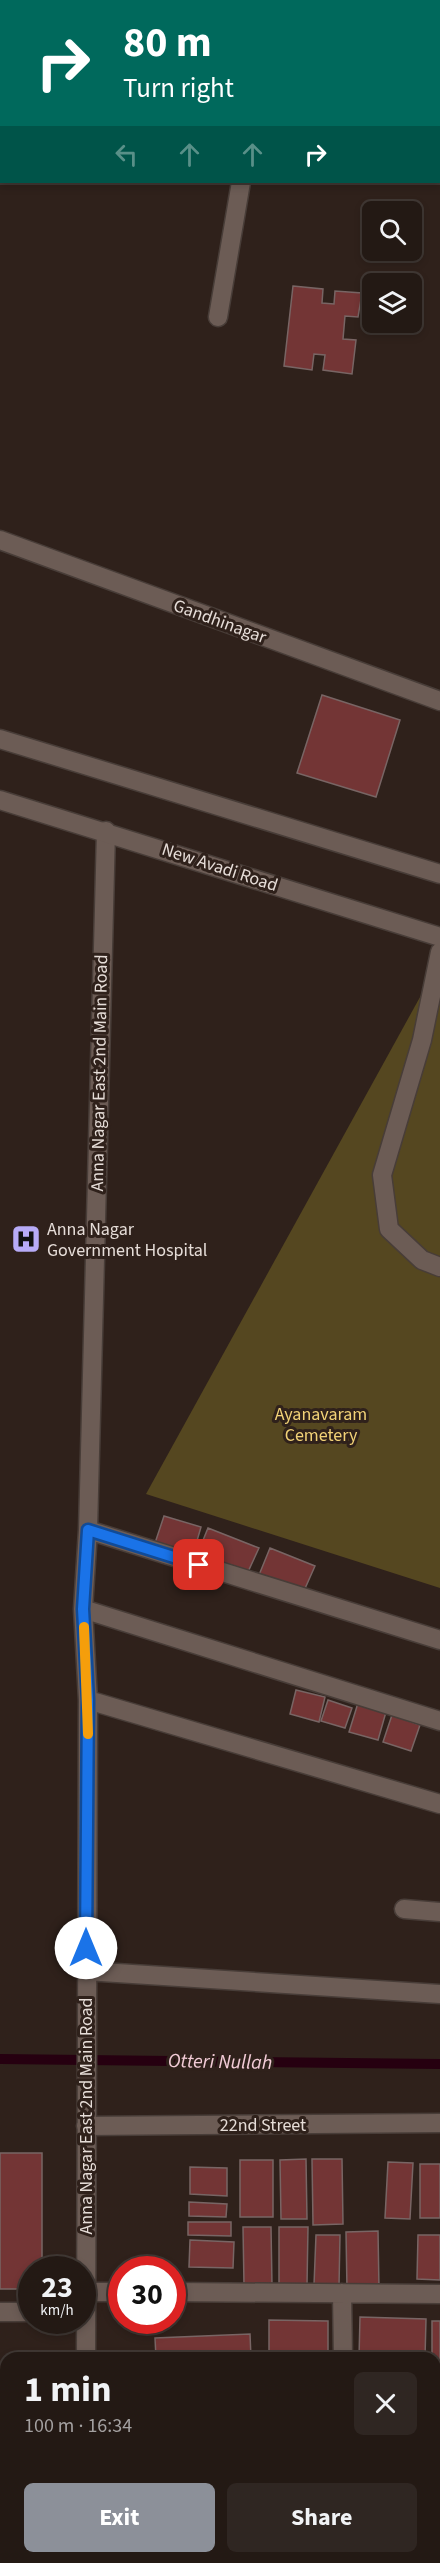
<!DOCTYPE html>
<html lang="en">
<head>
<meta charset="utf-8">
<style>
  body { margin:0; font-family:"Source Sans 3",sans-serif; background:#2f2622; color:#f1f3f6; height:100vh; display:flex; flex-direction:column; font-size:22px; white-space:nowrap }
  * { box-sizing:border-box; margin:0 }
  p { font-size:20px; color:#a3a0a0 }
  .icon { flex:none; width:33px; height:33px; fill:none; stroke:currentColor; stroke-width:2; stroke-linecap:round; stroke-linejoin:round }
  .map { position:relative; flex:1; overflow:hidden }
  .panel { position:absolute; left:0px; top:2352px; width:441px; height:212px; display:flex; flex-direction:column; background:#231914; border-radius:18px 18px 0 0; box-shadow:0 3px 9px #0003,0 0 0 2px #403834 }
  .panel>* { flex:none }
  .guide { position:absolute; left:0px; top:0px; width:441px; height:183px; box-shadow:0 3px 9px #0003,0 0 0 2px #403834; background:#00695c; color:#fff; overflow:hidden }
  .tools { position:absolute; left:362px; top:201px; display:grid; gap:12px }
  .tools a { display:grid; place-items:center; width:60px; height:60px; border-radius:9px; background:#231914; box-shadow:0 3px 9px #0003,0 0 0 2px #403834; font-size:30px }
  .speed { position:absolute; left:18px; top:2256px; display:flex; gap:12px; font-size:30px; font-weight:700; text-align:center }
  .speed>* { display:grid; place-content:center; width:78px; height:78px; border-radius:50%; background:#231914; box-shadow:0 3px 9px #0003,0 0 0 2px #403834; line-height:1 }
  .speed small { font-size:15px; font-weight:400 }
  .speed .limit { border:9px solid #d22; background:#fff; color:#111 }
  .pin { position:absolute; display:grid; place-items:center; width:51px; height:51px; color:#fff; margin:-26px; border-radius:12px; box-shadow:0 3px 9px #0006 }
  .me { position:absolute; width:66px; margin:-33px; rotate:0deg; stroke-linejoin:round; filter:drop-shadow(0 0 4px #0008) }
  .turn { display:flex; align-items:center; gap:21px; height:126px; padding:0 24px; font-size:27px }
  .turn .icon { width:78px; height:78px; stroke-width:2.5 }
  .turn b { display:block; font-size:42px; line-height:51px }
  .lanes { display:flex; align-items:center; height:57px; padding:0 24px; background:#0003; justify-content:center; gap:30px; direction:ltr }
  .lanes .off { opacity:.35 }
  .round { display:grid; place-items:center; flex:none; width:63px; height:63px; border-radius:9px; background:#2f2622 }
  .overview { display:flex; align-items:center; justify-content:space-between; height:102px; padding:0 24px }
  h1 { font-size:36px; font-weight:700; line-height:45px }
  .cta { display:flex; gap:12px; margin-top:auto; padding:12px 24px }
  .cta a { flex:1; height:69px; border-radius:9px; background:#8c9099; color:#fff; font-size:24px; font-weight:700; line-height:69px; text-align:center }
  .cta a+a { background:#2f2622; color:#f1f3f6 }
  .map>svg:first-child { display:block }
  .green { fill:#554720 }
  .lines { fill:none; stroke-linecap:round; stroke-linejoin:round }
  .stream { stroke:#260010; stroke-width:10 }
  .building { fill:#733535; stroke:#786564; stroke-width:1.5 }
  .service-casing { stroke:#483d38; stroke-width:21 }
  .minor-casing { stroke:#483d38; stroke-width:21 }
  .secondary-casing { stroke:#483d38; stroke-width:21 }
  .service { stroke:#6c5c55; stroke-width:18 }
  .minor { stroke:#6c5c55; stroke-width:18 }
  .secondary { stroke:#6c5c55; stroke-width:18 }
  .route-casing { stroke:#114b97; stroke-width:15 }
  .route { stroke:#1a73e8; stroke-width:10 }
  .slow { stroke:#f59e0b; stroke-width:10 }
  .labels { text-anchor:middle; stroke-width:6; stroke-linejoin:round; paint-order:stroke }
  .street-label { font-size:18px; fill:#e6ddd8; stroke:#2f211b }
  .poi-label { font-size:18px; fill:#e6ddd8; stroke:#2f211b; text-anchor:start }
  .park-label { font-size:18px; fill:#f2d277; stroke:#2f211b }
  .water-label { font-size:20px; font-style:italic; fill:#f3ccd7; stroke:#2f211b }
</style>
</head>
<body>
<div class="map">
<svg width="440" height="2563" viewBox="0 0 440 2563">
  <rect width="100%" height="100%" fill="#2f211b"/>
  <path class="green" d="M425,988L440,994V1588L146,1494Z"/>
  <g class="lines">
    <path class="stream" d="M0,2059L440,2064"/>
  </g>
  <path class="building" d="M293,286L323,289L322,303L334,304L335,291L362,293L358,317L345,316L343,339L356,340L352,374L323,370L325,355L314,354L312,370L284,366Z
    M322,695L400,720L376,797L297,773Z
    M164,1516L201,1527L192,1558L154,1546Z
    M208,1528L259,1548L247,1574L197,1555Z
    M270,1548L315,1566L303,1593L259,1575Z
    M296,1690L325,1697L319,1722L290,1714Z
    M328,1700L352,1708L345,1728L321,1721Z
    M358,1703L386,1712L378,1740L349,1732Z
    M392,1715L420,1725L411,1751L383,1742Z
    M0,2153H42V2270H32V2289H0Z
    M306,2159L307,2219H281L280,2160Z
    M312,2159H342L343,2224L313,2225Z
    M240,2160H273V2217H240Z
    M388,2162L413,2163L410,2219L385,2218Z
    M420,2164H440V2218H420Z
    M190,2167L227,2168V2196L190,2194Z
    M189,2202L227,2204L226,2217L189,2216Z
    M188,2222H231V2236L188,2235Z
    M243,2227H271L272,2285H244Z
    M279,2227H308L307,2285H279Z
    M378,2231L379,2288L347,2289L346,2232Z
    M316,2235H340L339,2286L314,2285Z
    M418,2235H440V2280L417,2279Z
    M190,2240L234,2242L233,2268L189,2267Z
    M360,2317L426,2319L425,2358H359Z
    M269,2320L328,2321V2358H269Z
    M432,2321H440V2381H435V2358H432Z
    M250,2334L251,2358H156L155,2338Z
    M435,2394H440V2448L435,2447Z
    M0,2396H6V2510L0,2511Z
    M435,2482H440V2541H435Z
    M0,2520H6V2558H61V2563H0Z
    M435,2552H440V2563H427V2558H435Z
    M167,2558H253V2563H167Z
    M260,2558H322V2563H260Z
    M352,2558H393V2563H352Z
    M401,2558H423V2563H401Z"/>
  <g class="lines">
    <g class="service-casing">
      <path id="service" d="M440,952L422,1040L382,1175L389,1229L422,1260L440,1267"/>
    </g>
    <g class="minor-casing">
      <path id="minor" d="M290,0L298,2
        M267,2V0
        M0,91H2
        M218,317L241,182
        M0,540L440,701
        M88,1530L440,1640
        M83,1609L440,1721
        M88,1700L440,1804
        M404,1909L440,1912
        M86,1971L440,1994
        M86,2126L440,2123
        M86,2292H122
        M172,2292L440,2294
        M342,2293L343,2358
        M0,2312H32
        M86,2358L88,1700L83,1609L88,1530L106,831
        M435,2463H440
        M85,2563V2558
        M343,2563V2558"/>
    </g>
    <g class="secondary-casing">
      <path id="secondary" d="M0,739L440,874
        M0,800L440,937"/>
    </g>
    <use href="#service" class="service"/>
    <use href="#minor" class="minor"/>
    <use href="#secondary" class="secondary"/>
  </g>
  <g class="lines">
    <g class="route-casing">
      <path id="route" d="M86,1948L88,1700L83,1609L88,1530L199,1565"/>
    </g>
    <use href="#route" class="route"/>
    <path class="slow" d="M84,1627L88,1734"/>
  </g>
  <defs>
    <g id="hospital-square" transform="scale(1.5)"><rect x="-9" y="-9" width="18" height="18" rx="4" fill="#b7abf7" stroke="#2f211b"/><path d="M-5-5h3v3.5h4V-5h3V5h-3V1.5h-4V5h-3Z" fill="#111"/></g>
  </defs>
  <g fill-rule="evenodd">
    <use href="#hospital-square" x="26" y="1239"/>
  </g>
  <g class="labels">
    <g class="street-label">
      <text transform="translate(220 621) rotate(20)" y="6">Gandhinagar</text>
      <text transform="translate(220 867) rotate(18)" y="6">New Avadi Road</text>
      <text transform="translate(99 1073) rotate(-89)" y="6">Anna Nagar East 2nd Main Road</text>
      <text transform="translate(86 2116) rotate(-90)" y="6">Anna Nagar East 2nd Main Road</text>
      <text x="263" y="2131">22nd Street</text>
    </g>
    <g class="poi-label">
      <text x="47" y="1235">Anna Nagar<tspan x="47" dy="21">Government Hospital</tspan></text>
    </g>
    <g class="park-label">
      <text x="321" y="1420">Ayanavaram<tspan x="321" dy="21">Cemetery</tspan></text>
    </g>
    <g class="water-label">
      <text transform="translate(220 2061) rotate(1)" y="7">Otteri Nullah</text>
    </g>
  </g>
</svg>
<div class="tools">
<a><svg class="icon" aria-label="search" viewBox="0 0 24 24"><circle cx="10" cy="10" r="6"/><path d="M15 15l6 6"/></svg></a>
<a><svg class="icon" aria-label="layers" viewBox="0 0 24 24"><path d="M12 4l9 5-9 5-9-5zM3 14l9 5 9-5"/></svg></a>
</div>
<div class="speed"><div>23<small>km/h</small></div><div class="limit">30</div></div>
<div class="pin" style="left:199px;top:1565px;background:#d93025"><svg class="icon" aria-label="arrive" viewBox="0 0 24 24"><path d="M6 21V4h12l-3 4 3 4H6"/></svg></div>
<svg class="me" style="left:86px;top:1948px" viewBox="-20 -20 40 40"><circle r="19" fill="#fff"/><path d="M0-13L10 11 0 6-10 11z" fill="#1a73e8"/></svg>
<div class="guide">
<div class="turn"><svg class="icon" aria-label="right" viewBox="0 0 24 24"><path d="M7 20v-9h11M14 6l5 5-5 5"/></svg><div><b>80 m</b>Turn right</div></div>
<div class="lanes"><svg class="icon off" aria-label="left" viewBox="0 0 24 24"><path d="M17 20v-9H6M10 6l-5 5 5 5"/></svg><svg class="icon off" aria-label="ahead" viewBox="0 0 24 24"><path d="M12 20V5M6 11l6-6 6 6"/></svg><svg class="icon off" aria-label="ahead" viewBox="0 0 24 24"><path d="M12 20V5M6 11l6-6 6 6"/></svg><svg class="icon" aria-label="right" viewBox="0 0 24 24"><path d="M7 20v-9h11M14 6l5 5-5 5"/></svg></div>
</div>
<section class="panel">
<div class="overview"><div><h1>1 min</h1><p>100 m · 16:34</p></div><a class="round"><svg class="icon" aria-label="close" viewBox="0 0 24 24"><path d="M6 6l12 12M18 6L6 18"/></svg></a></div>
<div class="cta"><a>Exit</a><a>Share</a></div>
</section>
</div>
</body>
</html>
